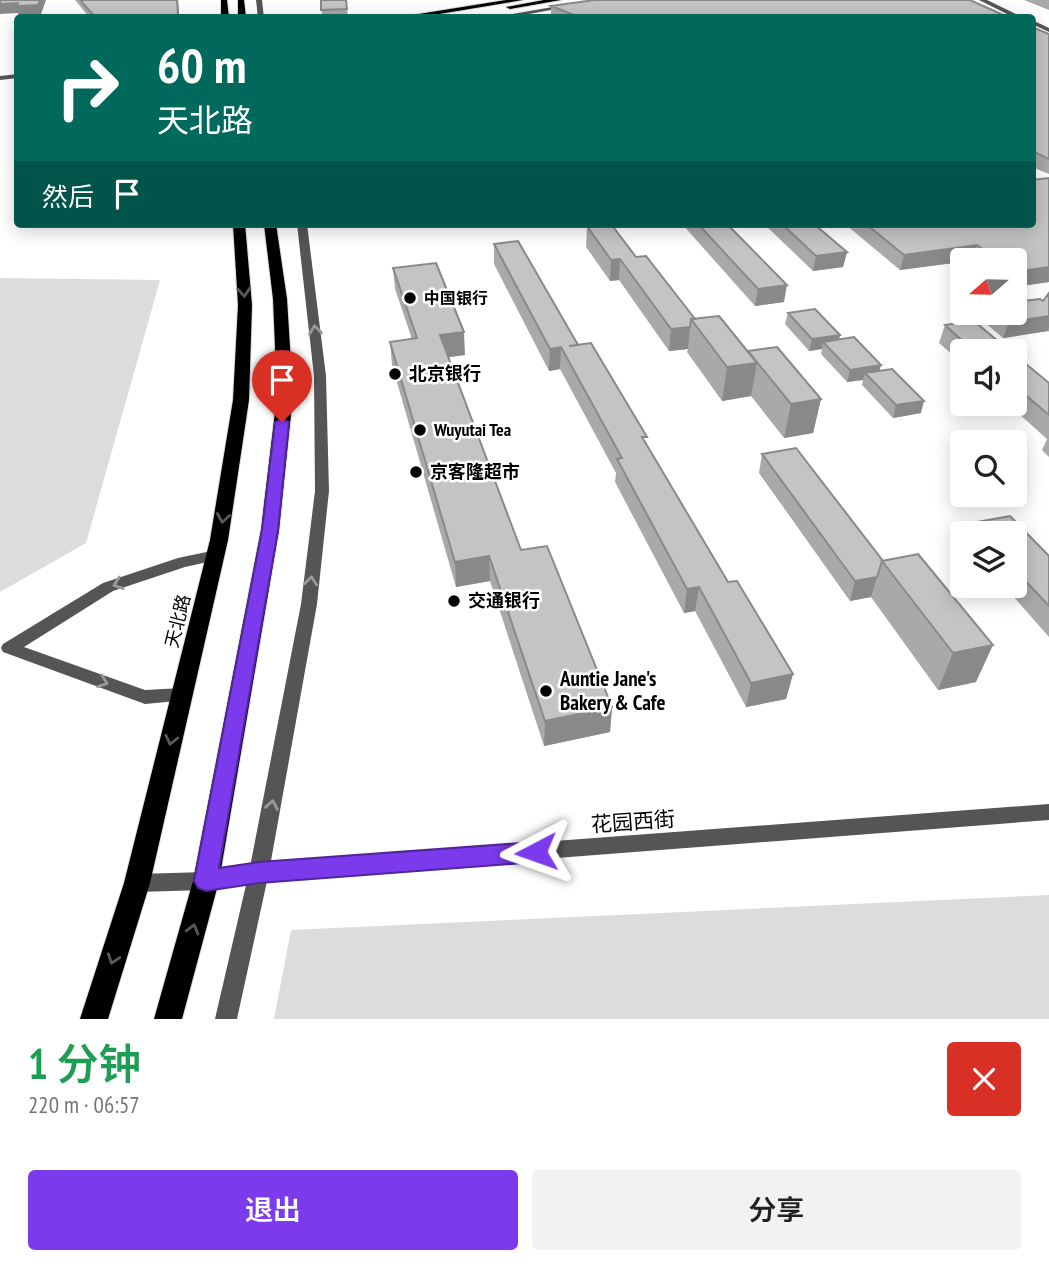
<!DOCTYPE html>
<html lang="zh">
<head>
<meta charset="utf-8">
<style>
  body { margin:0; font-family:"PT Sans Narrow","Noto Sans SC",sans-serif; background:#f2f2f2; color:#202124; height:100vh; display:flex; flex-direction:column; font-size:26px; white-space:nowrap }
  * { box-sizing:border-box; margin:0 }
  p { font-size:23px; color:#757577 }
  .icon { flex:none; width:38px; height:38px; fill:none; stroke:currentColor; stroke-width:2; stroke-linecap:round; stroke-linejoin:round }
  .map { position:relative; height:1019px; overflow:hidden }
  .sheet { display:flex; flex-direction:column; background:#fff; flex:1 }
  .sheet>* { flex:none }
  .hud { position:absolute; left:14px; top:14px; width:1022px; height:214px; border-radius:7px; box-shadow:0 4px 18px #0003; background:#00695c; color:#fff; overflow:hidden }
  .needle { width:46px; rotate:250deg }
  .buttons { position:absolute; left:950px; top:248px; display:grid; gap:14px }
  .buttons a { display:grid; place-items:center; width:77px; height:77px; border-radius:7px; background:#fff; box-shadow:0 4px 18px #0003; font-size:35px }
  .pin { position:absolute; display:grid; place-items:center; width:60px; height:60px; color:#fff; margin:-72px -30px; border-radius:50% 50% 50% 0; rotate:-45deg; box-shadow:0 0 7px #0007 }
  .pin .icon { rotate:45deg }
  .me { position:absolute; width:77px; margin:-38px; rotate:266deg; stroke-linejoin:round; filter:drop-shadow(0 0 5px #0008) }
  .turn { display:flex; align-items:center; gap:24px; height:147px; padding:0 28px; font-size:32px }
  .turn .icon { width:91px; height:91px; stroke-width:2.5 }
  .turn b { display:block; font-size:49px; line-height:60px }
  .then { display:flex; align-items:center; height:66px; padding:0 28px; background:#0003; gap:14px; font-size:26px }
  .round { display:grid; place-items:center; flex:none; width:74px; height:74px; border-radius:7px; background:#f2f2f2 }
  .headline { display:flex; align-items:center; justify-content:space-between; height:119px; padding:0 28px }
  h1 { font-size:42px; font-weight:600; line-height:52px; color:#1e9e55 }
  .action { display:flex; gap:14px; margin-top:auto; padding:14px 28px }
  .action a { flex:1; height:80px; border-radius:7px; background:#7c3aed; color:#fff; font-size:28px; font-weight:600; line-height:80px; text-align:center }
  .action a+a { background:#f2f2f2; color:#202124 }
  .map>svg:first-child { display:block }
  .green { fill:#dcdcdc }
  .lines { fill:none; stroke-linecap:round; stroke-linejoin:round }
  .primary-casing { stroke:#dbdbdb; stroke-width:2 }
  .minor { fill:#555; fill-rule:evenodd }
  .tertiary { fill:#555; fill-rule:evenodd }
  .primary { fill:#000; fill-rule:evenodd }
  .wall { fill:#a9a9a9 }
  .shaded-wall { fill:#898989 }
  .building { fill:#c4c4c4; stroke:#898989; stroke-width:2 }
  .oneway { stroke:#595959 }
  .oneway2 { stroke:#999 }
  .route { fill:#7c3aed; stroke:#51269a; stroke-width:2 }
  .poi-dot { fill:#000; stroke:#fff; stroke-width:2.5 }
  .labels { text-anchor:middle; stroke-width:5; stroke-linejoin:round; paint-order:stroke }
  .far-poi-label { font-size:16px; font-weight:bold; fill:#000; stroke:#fff; text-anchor:start }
  .poi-label { font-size:18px; font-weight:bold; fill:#000; stroke:#fff; text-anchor:start }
  .street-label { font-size:18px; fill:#000; stroke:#fff }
  .near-poi-label { font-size:21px; font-weight:bold; fill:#000; stroke:#fff; text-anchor:start }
  .near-street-label { font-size:21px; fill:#000; stroke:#fff }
</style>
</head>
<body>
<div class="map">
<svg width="1049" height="1019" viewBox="0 0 1049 1019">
  <rect width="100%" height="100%" fill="#fff"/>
  <path class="green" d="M0,278L160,280L86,543L0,592Z
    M1049,895V1019H274L291,930Z"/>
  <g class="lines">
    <g class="primary-casing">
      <path id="primary" d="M221,0H227L229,18H221Z
        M238,0H244L246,18H238Z
        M506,0H523L415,18H394Z
        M544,0H561L510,9L506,7Z
        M233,224H245L252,305L249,400L228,540L150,883L108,1019H80L124,883L210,540L233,400L238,305Z
        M264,224H276L287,299L293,395L279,530L219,881L182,1019H154L193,881L261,530L277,395L273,299Z"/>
    </g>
    <path class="minor" d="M256,0H262L264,18H258Z
      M593,0H606L507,18H490Z
      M297,224H307L326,376L329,491L317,604L269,872L237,1019H215L249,872L301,604L315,491L314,376Z
      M216,550L223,555L221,559L185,567L113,591L24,647L145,690L182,688L188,690L191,695L188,700L145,704L3,652L1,648L3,644L103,583L178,558Z"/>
    <path class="tertiary" d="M979,0H987L1024,18H1015Z
      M1032,20L1049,28V32L1032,24Z
      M18,74V78L0,80V76Z
      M1049,804V820L259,881L206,890L137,892L130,890L127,883L130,876L137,874L206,872L259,863Z"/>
    <use href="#primary" class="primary"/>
  </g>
  <path class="wall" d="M75,0H178L179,18H90Z
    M321,0H346L348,18H322Z
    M1024,0H1049V10Z
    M551,6L1010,18H554L551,16Z
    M1032,27L1049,34V174L1032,167Z
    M1049,178V282L1015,287V261L973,260L900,270L845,224H1032Z
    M682,224H727L784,302L755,306Z
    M764,224H814L847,252L843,267L813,271Z
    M587,226L636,257L695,319L821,399L813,433L784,438L751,396L722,401L687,352L688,349L669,351L619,280L610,281L586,247Z
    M494,244L578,345L646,444L728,582L793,674L786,699L746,707L695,611L684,613L615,482L616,473L560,369L549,371L494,264Z
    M393,268L465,355L448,357L521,550L612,707L610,732L544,746L490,581L456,587L392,365L390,342L412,339L395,289Z
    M1049,293V332L1048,331L1003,338L984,322L987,313H1015L1043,301Z
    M788,313L840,335L839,339L880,370L921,413L893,418L862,385L863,380L847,382L821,354L822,349L809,351L785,324Z
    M945,325L1011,352H962V363L939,343Z
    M1015,355L1049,383V457L1042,450L1047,439L1008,404H1015Z
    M796,448L976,682L938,690L871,597L850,601L759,473L762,454Z
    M1010,516L1049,556V637L1004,586H1015V534H968L972,523Z"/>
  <path class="shaded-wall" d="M40,0H46L41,14L19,16L18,13L0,14V4Z
    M177,0H178L179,18H169Z
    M977,245L973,260L962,261V262L900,270L904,255Z
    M847,252L843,267L813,271L816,256Z
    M620,259L619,280L610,281L611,260Z
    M1049,267V282L1015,287V272Z
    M787,285L784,302L755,306L758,289Z
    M1049,316V327L1048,331L1003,338L1009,322Z
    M690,327L688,349L669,351L671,329Z
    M464,332L465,355L442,358L440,335Z
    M840,335L837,347L823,342L822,349L809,351L812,339Z
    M561,347L560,369L549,371L550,349Z
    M757,363L751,396L722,401L727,367Z
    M881,365L878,377L865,373L863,380L847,382L850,370Z
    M821,399L813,433L784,438L791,404Z
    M924,401L921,413L893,418L896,405Z
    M489,556L490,581L456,587L455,562Z
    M877,577L871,597L850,601L855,581Z
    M699,587L695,611L684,613L687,589Z
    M993,645L976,682L938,690L953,653Z
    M793,674L786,699L746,707L751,683Z
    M612,707L610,732L544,746L545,721Z"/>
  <path class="building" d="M0,0H40L38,5L17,6L18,3L0,4Z
    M80,0H177L178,15L169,16V18H96Z
    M321,0H346L347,9L321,10Z
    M594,0H970L1010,18H563L574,15L551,6Z
    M1032,27L1049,34V159L1032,151Z
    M1049,178V267L1015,272V261H999L977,245L904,255L866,224H1032V180Z
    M611,224L636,257L646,256L695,319H691L690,327L671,329L620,259L611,260L587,226Z
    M698,224H727L787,285L758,289Z
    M782,224H814L847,252L816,256Z
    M518,241L578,345L569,346L591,343L647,437H642L728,582L737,581L793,674L751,683L699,587L687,589L617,459L622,458L561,347L550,349L494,244Z
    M436,263L464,332L440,335L521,550L547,546L612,707L545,721L489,556L455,562L390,342L417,338L393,268Z
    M1049,293V316L1009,322L998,313H1015V302L1040,299L1043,301Z
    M815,309L840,335L812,339L788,313Z
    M719,316L757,363L727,367L691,319Z
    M974,321L1011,352H975L945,325Z
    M854,337L881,365L850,370L823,342Z
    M777,347L821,399L791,404L748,351Z
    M1015,355L1049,383V415L1015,386Z
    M892,369L924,401L896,405L865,373Z
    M796,448L883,561H882L877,577L855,581L762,454Z
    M1010,516L1049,556V606L1015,570V534H982L972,523Z
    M918,554L993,645L953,653L882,561Z"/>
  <defs><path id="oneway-chevron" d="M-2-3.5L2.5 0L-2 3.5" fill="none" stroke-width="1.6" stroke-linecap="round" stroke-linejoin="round" transform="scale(1.75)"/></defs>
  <g class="oneway">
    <use href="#oneway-chevron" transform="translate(244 292) rotate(86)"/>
    <use href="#oneway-chevron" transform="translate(223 518) rotate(99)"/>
    <use href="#oneway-chevron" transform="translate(171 740) rotate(103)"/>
    <use href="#oneway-chevron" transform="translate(193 929) rotate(-75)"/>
    <use href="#oneway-chevron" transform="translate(113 959) rotate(108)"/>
  </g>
  <g class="oneway2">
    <use href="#oneway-chevron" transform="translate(315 330) rotate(-97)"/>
    <use href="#oneway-chevron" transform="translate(311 581) rotate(-84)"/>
    <use href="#oneway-chevron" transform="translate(118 584) rotate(161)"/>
    <use href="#oneway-chevron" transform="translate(103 682) rotate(20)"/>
    <use href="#oneway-chevron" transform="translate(272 805) rotate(-80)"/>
  </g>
  <path class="route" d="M282,418L289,422L278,530L219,868L259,862L536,842L544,845L547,852L544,859L536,862L259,883L206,891L198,888L194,881L262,530L275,422Z"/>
  <g class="poi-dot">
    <circle cx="410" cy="298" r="7"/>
    <circle cx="395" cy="374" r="7"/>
    <circle cx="420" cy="430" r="7"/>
    <circle cx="416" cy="472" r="7"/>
    <circle cx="454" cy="601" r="7"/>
    <circle cx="546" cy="691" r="7"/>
  </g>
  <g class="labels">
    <g class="far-poi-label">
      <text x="424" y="304">中国银行</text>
    </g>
    <g class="poi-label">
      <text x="409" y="380">北京银行</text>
      <text x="434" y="436">Wuyutai Tea</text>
      <text x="430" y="478">京客隆超市</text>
      <text x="468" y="607">交通银行</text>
    </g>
    <g class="street-label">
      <text transform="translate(178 621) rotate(-76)" y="6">天北路</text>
    </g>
    <g class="near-poi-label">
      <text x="560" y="686">Auntie Jane's<tspan x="560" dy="24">Bakery &amp; Cafe</tspan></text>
    </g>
    <g class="near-street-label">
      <text transform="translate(633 822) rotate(-4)" y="7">花园西街</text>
    </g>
  </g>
</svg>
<div class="buttons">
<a><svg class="needle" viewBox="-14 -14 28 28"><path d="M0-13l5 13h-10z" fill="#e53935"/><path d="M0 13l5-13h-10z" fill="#757577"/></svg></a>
<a><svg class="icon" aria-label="sound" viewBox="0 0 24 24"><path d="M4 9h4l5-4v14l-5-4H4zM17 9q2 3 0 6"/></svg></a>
<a><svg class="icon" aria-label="search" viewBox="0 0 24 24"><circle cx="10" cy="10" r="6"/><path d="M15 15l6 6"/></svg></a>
<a><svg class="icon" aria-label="layers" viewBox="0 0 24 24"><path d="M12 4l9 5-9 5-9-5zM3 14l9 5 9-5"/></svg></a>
</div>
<div class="pin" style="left:282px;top:422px;background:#d93025"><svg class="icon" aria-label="arrive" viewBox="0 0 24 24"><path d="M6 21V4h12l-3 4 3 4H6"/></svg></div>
<svg class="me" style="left:536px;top:852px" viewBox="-20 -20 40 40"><path d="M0-17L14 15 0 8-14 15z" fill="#7c3aed" stroke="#fff" stroke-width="4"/></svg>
<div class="hud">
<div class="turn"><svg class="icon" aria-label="right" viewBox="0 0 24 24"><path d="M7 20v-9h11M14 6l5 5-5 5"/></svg><div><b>60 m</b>天北路</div></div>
<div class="then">然后<svg class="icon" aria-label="arrive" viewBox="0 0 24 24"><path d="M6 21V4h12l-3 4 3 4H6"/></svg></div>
</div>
</div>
<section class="sheet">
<div class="headline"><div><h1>1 分钟</h1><p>220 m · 06:57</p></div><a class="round" style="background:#d93025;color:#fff"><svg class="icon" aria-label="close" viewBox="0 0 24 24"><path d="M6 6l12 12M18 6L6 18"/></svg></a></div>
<div class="action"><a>退出</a><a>分享</a></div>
</section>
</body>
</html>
